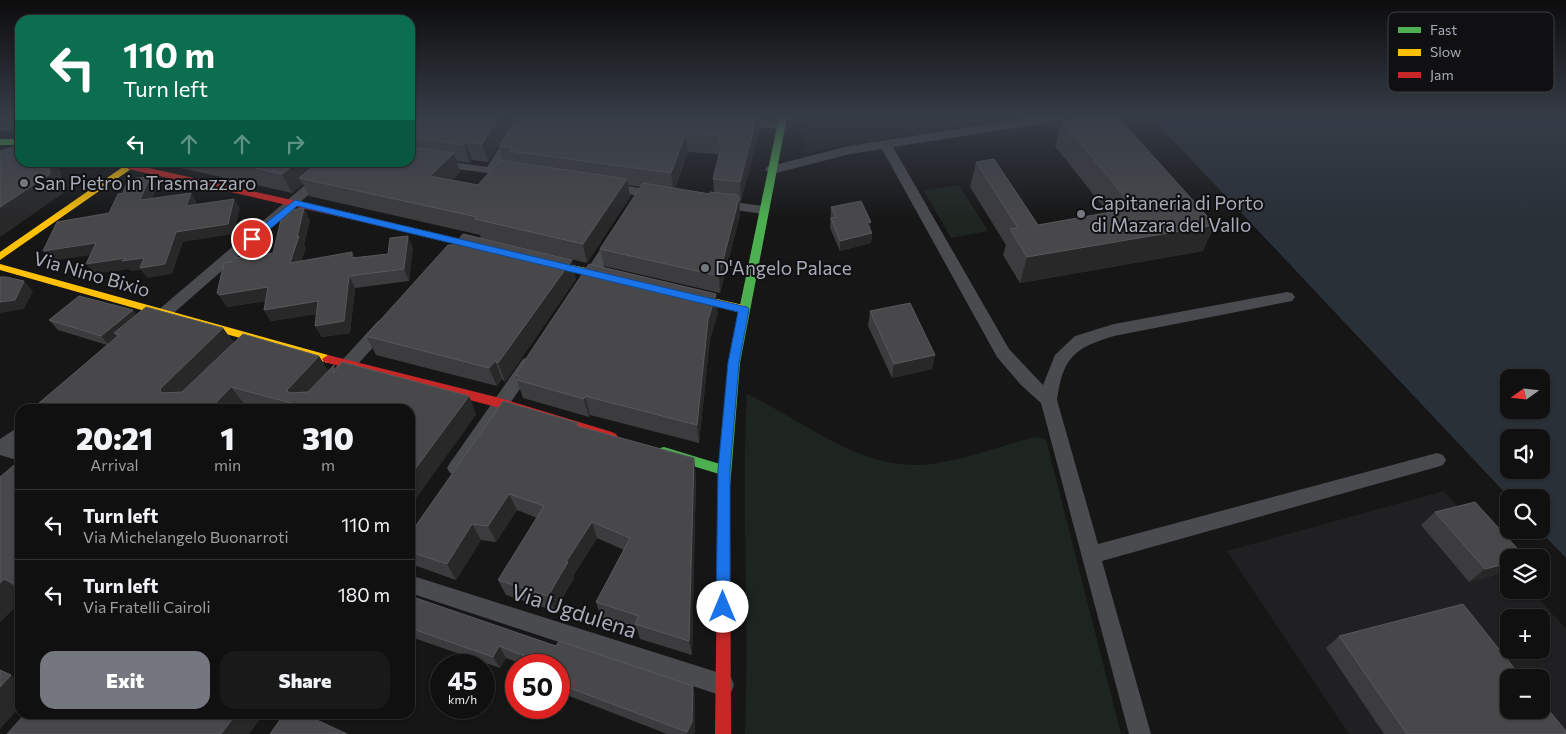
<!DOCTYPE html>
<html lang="en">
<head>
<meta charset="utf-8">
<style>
  body { margin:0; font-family:Commissioner,sans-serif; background:#191919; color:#f1f3f6; height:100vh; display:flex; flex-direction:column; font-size:19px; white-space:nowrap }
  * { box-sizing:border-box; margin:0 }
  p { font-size:16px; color:#9c9d9f }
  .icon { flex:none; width:28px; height:28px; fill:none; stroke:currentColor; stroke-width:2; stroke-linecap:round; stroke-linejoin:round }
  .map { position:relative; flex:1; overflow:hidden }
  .sheet { position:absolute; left:15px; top:404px; width:400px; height:315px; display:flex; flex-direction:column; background:#101010; border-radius:15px; box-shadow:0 1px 4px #0004,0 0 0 1px #303030 }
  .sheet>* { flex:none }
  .guide { position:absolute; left:15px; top:15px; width:400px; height:152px; border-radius:15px; box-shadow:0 1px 4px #0004,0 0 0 1px #303030; background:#0b6e4f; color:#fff; overflow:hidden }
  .needle { width:32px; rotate:255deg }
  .tools { position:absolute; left:1500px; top:369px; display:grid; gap:10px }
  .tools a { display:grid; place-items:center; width:50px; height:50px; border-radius:10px; background:#101010; box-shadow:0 1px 4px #0004,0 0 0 1px #303030; font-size:25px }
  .speed { position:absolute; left:430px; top:654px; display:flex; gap:10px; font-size:25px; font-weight:700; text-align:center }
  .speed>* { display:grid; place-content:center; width:65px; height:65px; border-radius:50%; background:#101010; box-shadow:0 1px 4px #0004,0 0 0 1px #303030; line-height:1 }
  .speed small { font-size:12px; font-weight:400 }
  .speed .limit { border:8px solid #d22; background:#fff; color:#111 }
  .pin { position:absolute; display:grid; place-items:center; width:42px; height:42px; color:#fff; margin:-21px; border:2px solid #fff; border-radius:50%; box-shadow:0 1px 5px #0007 }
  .me { position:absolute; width:55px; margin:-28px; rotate:0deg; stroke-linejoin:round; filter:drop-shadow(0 0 4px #0008) }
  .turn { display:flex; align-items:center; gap:18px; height:105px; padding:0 25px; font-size:22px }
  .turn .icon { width:65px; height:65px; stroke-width:2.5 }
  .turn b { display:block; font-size:35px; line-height:42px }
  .lanes { display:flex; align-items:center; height:48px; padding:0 25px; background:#0003; justify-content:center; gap:25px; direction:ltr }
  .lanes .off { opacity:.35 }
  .eta { display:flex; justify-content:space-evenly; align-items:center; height:85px; text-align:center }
  .eta b { font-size:30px; font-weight:800; line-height:35px }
  .cta { display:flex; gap:10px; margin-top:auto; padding:10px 25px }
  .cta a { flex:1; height:58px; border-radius:15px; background:#74777f; color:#fff; font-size:20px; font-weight:800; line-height:58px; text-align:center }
  .cta a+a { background:#191919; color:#f1f3f6 }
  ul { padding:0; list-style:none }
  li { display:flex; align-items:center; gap:15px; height:70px; padding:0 25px; border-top:1px solid #303030 }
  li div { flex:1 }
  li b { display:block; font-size:19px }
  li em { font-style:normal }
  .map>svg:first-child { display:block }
  .built { fill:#202022; fill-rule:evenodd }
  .green { fill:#1e2520 }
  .water { fill:#293038; fill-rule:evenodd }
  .pier { fill:#161616 }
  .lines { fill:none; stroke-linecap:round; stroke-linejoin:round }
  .street { fill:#4a4b4f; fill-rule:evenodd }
  .fast { fill:#4caf50; fill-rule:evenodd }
  .slow { fill:#ffc107; fill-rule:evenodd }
  .jam { fill:#c62828; fill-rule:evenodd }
  .wall { fill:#3c3c3e; fill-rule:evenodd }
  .shaded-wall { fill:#282829 }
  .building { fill:#48484b; stroke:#56585c }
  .route { fill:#1a73e8; stroke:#114b97 }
  .poi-dot { fill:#74777f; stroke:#101012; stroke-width:2 }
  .labels { text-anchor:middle; stroke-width:4; stroke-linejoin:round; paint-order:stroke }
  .poi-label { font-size:19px; fill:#a7abb7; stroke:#101012; text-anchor:start }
  .street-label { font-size:19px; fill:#a7abb7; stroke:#101012 }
  .near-street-label { font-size:22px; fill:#a7abb7; stroke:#101012 }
  .key { fill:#101012; stroke:#3d3e44; stroke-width:1 }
  .key-label { font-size:14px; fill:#a7abb7 }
</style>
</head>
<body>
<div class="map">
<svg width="1566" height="734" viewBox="0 0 1566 734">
  <rect width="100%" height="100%" fill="#161616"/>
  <path class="built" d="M809,117H1022L802,153Z
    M1444,491L1509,564V590H1531L1566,629V734H1349L1227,551ZM1509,618H1541V650H1509ZM1509,678H1541V710H1509Z"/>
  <path class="green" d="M959,185L988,231L951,238L924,191Z
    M747,394C800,419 852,464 913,465C947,466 1000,446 1035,437L1046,440L1121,734H745C750,621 741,507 747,394Z"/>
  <path class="water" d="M1151,117H1566V558L1539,530H1541V498L1509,497ZM1509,378H1541V410H1509ZM1509,438H1541V470H1509Z"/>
  <path class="pier" d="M1149,117H1151L1509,500L1507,499Z"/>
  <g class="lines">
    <path class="street" d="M519,117H531L499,168L517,171L519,174L517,177L405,162H410V156L487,167Z
      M1033,117H1065L1059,121L893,147L1009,349L1043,385L1055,355L1075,336L1114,324L1287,292L1292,293L1295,297L1292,301L1287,302L1114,336C1074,348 1063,357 1057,400L1098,544L1437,453L1443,455L1446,460L1443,465L1437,467L1102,561L1151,734H1129L1041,403L1021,385L997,357L882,149L850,154L772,174L765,170L767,167L849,146Z
      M736,118L782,121L788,125L782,129L732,125L730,122L732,119Z
      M332,162H346L160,325H150L147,321L150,317Z
      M608,183L658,191L665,195L658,199L603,190L601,187L603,184Z
      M719,200L763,206L770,210L763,214L714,207L712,204L714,201Z
      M614,234L621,239L590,288H580L578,284L580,280L609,236Z
      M384,319L390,321L392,325L390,329L346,377L340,379L334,377L332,373L334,369L378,321Z
      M529,357L535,359L537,363L535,367L462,473L456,475L450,473L447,468L450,463L523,359Z
      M20,426V443L17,446L20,447V461L0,455V439Z
      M410,575L723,674L731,677L734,685L731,693L723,696L410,593Z"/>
    <path class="fast" d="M779,117H787L740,363L730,488L728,492L724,493L720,492L718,488L719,474L660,456L658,452L660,448L664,447L720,464L728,363Z
      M0,139H20V145H0Z"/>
    <path class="slow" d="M130,162H141L0,260V252Z
      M350,213L489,246L494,249L489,252L347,218L345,216Z
      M543,259L615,274L620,278L615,282L539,264L538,262L539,260Z
      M0,264L328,355L334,359L328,363L0,270Z
      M687,292L743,305L748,309L743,313L683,299L682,296L683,293Z"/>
    <path class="jam" d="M131,164L350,213L355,216L350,219L128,169V165Z
      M328,355L500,398L612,432L616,434L618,437L616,440L612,442L500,408L324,362L322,359Z
      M724,483L728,484L730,488L731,734H715L718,488L720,484Z"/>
  </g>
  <path class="wall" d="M0,117H20V130L0,131Z
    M410,117H516L488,162L472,160L470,163L456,161L460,172L452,180L478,185L503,161L499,146L517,117H758L759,132L741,201H740V215L720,293L604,266L600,249L641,187L628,185L630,197L587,263L481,238L480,235L309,196L303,184L292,193L154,162H410V126L413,123L410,122ZM688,152L718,154V159L713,179L714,192L710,194L675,188Z
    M1062,121L1203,251L1020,283L1003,255L1006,245L970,187L976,162L1038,225L1108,213L1055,146Z
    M831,207L871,222L870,230L872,233L871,243L840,251L830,228Z
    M310,220L304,245L306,248L301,261L352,252L355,258L388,254L413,247L409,281L355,288L350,333L322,337L315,326L317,314L271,321L264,310L266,301L227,307L219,295L235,261L273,253Z
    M576,279L505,382L502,379L497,386L376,355L366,336Z
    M133,310L136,315L223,328L234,343L319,356L328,371L336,369L469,396L476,415L410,409H259L245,405L242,409H32L107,345L58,330L49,320Z
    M870,311L935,355L932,369L892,378L868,326Z
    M718,313L710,339L699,443L590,415L589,417L523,398L515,375Z
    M20,418V430L14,424Z
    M579,427L696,475L692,655L640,639L637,629L601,617L596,602L624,550L597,538L573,576L574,578L555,611L506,595L498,580L537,518L517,510L496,542L481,540L456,580L411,564L410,563V534Z
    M20,460V602L0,622V477Z
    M1435,512L1509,558V571L1469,582L1421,525Z
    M410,596L695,697V732L694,734H667L559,692V665H525L506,658L500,668L414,638L410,633Z
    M1339,636L1566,734H1384L1326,648Z"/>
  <path class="shaded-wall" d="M500,117H516L488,162L482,144Z
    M757,117H758L759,132L741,201L740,182Z
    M686,133L688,152L673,192L671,173Z
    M466,142L472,160L470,163L464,145Z
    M454,153L460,172L437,194L430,176Z
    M48,162H58L65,192L0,237V207Z
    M297,162H328L299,178L303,184L292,193L282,174Z
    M150,177L157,187L147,210L140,200Z
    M627,179L630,197L587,263L583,244Z
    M191,193L197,203L193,216L186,206Z
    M739,198L740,215L720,293L719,276Z
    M234,199L240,208L234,234L183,242L172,274L147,278L141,270L130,271L129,269L94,274L86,264L126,258L176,232Z
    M304,208L310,220L304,245L306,248L297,274L290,263Z
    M871,222L870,232L867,223Z
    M1215,225L1203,251L1020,283L1027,257Z
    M872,233L871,243L840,251V241Z
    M408,236L413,247L409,281L404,269Z
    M96,243L104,253L52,261L43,251Z
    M352,252L358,263L352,258Z
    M572,260L576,279L505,382L498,363Z
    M349,276L355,288L350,333L322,337L315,326Z
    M24,281L33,291L24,309L0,313V302Z
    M268,287L276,299L227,307L219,295Z
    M716,294L718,313L710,339L699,443L697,425L708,320Z
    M318,301L325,313L271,321L264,310Z
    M133,310L141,320L119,335L114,333L119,338L110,346L101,336Z
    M223,328L236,347L176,409L161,393L160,389Z
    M935,355L932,369L892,378L894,364Z
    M319,356L330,374L301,406L289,393L287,390Z
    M495,361L502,379L497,386L489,368Z
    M231,387L245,405L242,409H210Z
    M469,396L476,415L410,507V476Z
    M585,396L590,415L589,417L584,399Z
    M694,458L696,475L692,655L689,641Z
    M509,494L517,510L496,542L488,526Z
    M592,522L597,538L573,576L574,578L555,611L548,596L566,562Z
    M472,524L481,540L456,580L447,564Z
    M1509,563V571L1469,582L1485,569Z
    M4,579L20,590V602L0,622V583Z
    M499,646L506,658L500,668L493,657Z
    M11,675L20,680V707L0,729V687Z
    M693,686L695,697V732L694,734H687Z
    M236,714H264L249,734H221Z"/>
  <path class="building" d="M417,117H500L482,144L466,142L464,145L410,137V126Z
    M517,117H757L740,182L713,179L722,143H717L720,136L686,133L671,173L509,151L511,147L499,146Z
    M1093,117H1118L1215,225L1027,257L1010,229L1018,228L976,162L994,159L1038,225L1134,208L1062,121Z
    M20,145V162H48L50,174L0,207V151Z
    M410,147L454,153L430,176L478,185L500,160L627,179L583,244L475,219L477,217L299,178L318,162H410Z
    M228,162H297L282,174Z
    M150,177L140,200L191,193L186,206L234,199L228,224L176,232L165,264L140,268L144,258L122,261L126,258L86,264L96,243L43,251L57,222L109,213L118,194L123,193L128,179Z
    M643,183L710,194V192L737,195L739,198L719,276L600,249Z
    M861,201L871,222L867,223L872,233L840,241L831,218L836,217L831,207Z
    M304,208L297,237L299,236L290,263L352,252V258L388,254L390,238L408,236L404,269L349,276L344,321L315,326L318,301L264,310L268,287L219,295L217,293L224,263L235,261V258L273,253L283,211Z
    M463,234L572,260L498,363L495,361L489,368L366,336L448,245H454Z
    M589,264L716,294L708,320L697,425L585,396L584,399L517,380L519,376L515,375Z
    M0,277H6L24,281L15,300L0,302Z
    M79,296L133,310L101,336L49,320Z
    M910,303L935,355L894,364L870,311Z
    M146,307L223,328L160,389L161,393L182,392L243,334L319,356L287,390L289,393L308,392L334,365L333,373L342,362L469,396L410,476V409H300L302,406L231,387L210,409H32L119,335L114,333Z
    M503,401L578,423L577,426L694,458L689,641L635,624L639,616L596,602L630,538L592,522L566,562H568L548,596L498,580L544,506L509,494L488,526L472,524L447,564L410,552V534Z
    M20,418V426L14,424Z
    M20,460V586L4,579L0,583V477Z
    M1475,502L1526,558H1509V563L1485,569L1435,512Z
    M410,596L556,646L559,641L693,686L692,722L687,732L559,684V665H528L532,659L499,646L493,657L410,628V619L412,616L410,615Z
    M1463,604L1522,678H1509V710H1541V701L1566,731V734H1407L1339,636Z
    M0,670L11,675L0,687Z
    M25,714H236L221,734H7Z
    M284,714H304L347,734H270Z"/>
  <linearGradient id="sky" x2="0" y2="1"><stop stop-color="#0c0c0c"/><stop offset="0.53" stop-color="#363c47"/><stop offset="1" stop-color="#363c47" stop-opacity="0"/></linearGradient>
  <rect width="1566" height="220" fill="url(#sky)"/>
  <path class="route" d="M295,200L747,307L749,309L739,363L730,470V607L728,612L723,614L718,612L716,607L718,470L728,363L738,312L297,206L255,242H248V237Z"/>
  <g class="poi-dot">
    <circle cx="24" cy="183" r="5"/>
    <circle cx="1081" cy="214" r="5"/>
    <circle cx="705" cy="268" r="5"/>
  </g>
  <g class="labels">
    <g class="poi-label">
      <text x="34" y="190">San Pietro in Trasmazzaro</text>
      <text x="1091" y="210">Capitaneria di Porto<tspan x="1091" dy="22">di Mazara del Vallo</tspan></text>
      <text x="715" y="275">D'Angelo Palace</text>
    </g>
    <g class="street-label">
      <text transform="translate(92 274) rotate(16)" y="7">Via Nino Bixio</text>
    </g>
    <g class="near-street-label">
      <text transform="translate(574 611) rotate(18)" y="8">Via Ugdulena</text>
    </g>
  </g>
  <rect x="1388" y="12" width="166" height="80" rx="8" class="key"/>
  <rect x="1398" y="27" width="23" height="6" fill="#4caf50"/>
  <rect x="1398" y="49" width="23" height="7" fill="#ffc107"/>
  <rect x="1398" y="72" width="23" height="6" fill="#c62828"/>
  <g class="key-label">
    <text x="1430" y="35">Fast</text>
    <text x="1430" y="57">Slow</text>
    <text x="1430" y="80">Jam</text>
  </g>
</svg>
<div class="tools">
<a><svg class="needle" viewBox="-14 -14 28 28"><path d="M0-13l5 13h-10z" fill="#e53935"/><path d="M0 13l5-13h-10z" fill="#9c9d9f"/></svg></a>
<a><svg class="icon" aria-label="sound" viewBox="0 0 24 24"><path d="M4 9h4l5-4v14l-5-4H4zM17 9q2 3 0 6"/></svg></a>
<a><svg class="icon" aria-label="search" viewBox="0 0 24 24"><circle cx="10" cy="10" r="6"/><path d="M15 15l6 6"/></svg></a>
<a><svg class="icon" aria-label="layers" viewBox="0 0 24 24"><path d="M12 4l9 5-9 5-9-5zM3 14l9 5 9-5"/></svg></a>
<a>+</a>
<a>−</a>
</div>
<div class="speed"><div>45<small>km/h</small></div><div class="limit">50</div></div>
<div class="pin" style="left:252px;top:239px;background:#d93025"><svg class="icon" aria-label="arrive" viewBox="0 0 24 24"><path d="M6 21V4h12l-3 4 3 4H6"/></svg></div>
<svg class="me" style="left:723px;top:607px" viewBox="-20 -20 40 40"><circle r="19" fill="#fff"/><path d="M0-13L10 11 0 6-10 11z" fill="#1a73e8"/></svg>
<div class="guide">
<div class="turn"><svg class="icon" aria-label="left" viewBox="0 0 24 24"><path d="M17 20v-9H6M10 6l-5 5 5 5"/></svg><div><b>110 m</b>Turn left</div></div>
<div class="lanes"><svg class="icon" aria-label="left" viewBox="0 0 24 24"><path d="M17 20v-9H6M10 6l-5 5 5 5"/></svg><svg class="icon off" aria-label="ahead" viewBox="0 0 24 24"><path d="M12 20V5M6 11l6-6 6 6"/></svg><svg class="icon off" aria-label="ahead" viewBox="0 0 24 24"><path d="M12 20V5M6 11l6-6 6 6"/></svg><svg class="icon off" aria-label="right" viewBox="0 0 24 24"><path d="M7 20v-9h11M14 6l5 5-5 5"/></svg></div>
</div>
<section class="sheet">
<div class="eta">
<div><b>20:21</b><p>Arrival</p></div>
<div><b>1</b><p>min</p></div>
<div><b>310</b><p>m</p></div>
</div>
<ul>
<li><svg class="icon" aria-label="left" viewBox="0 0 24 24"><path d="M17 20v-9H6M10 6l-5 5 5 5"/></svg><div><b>Turn left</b><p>Via Michelangelo Buonarroti</p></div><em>110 m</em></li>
<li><svg class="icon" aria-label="left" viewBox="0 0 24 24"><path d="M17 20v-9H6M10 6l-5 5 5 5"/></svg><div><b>Turn left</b><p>Via Fratelli Cairoli</p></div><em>180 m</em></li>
</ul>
<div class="cta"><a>Exit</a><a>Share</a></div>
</section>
</div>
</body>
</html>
